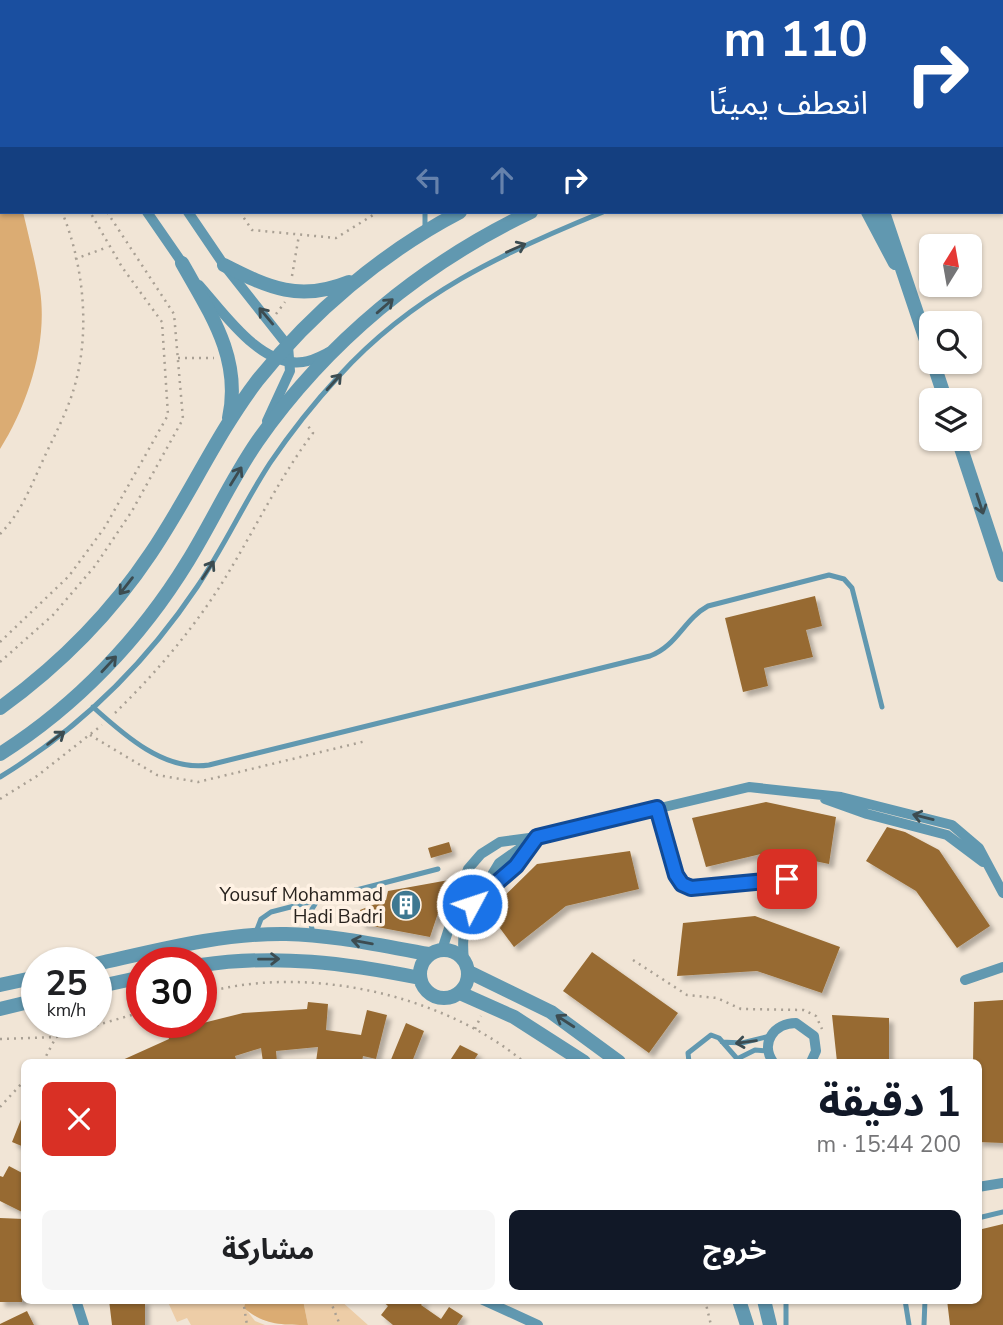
<!DOCTYPE html>
<html lang="ar">
<head>
<meta charset="utf-8">
<style>
  body { margin:0; font-family:"Nunito Sans","Noto Sans Arabic",sans-serif; background:#f6f6f6; color:#202124; direction:rtl; height:100vh; display:flex; flex-direction:column; font-size:26px; white-space:nowrap }
  * { box-sizing:border-box; margin:0 }
  p { font-size:23px; color:#757577 }
  .icon { flex:none; width:38px; height:38px; fill:none; stroke:currentColor; stroke-width:2; stroke-linecap:round; stroke-linejoin:round }
  .map { position:relative; flex:1; overflow:hidden; direction:ltr }
  .panel { position:absolute; left:21px; top:1059px; width:961px; height:245px; display:flex; flex-direction:column; background:#fff; border-radius:10px; box-shadow:0 2px 5px #0004; direction:rtl }
  .panel>* { flex:none }
  .banner { position:absolute; left:0px; top:0px; width:1004px; height:214px; box-shadow:0 2px 5px #0004; direction:rtl; background:#1a4fa0; color:#fff; overflow:hidden }
  .needle { width:46px; rotate:11deg }
  .tools { position:absolute; left:919px; top:234px; display:grid; gap:14px }
  .tools a { display:grid; place-items:center; width:63px; height:63px; border-radius:10px; background:#fff; box-shadow:0 2px 5px #0004; font-size:35px }
  .speed { position:absolute; left:21px; top:947px; display:flex; gap:14px; font-size:35px; font-weight:700; text-align:center }
  .speed>* { display:grid; place-content:center; width:91px; height:91px; border-radius:50%; background:#fff; box-shadow:0 2px 5px #0004; line-height:1 }
  .speed small { font-size:18px; font-weight:400 }
  .speed .limit { border:10px solid #d22; background:#fff; color:#111 }
  .pin { position:absolute; display:grid; place-items:center; width:60px; height:60px; color:#fff; margin:-30px; border-radius:14px; box-shadow:0 4px 10px #0006 }
  .me { position:absolute; width:77px; margin:-38px; rotate:50deg; stroke-linejoin:round; filter:drop-shadow(0 0 5px #0008) }
  .turn { display:flex; align-items:center; gap:24px; height:147px; padding:0 21px; font-size:32px }
  .turn .icon { width:91px; height:91px; stroke-width:2.5 }
  .turn b { display:block; font-size:49px; line-height:60px }
  .lanes { display:flex; align-items:center; height:66px; padding:0 21px; background:#0003; justify-content:center; gap:35px; direction:ltr }
  .lanes .off { opacity:.35 }
  .round { display:grid; place-items:center; flex:none; width:74px; height:74px; border-radius:10px; background:#f6f6f6 }
  .overview { display:flex; align-items:center; justify-content:space-between; height:119px; padding:0 21px }
  h1 { font-size:42px; font-weight:700; line-height:52px; color:#111827 }
  .action { display:flex; gap:14px; margin-top:auto; padding:14px 21px }
  .action a { flex:1; height:80px; border-radius:10px; background:#111827; color:#fff; font-size:28px; font-weight:700; line-height:80px; text-align:center }
  .action a+a { background:#f6f6f6; color:#202124 }
  .map>svg:first-child { display:block }
  .green { fill:#edcda7 }
  .water { fill:#dbac73 }
  .building { fill:#976b32; filter:url(#shadow) }
  .lines { fill:none; stroke-linecap:round; stroke-linejoin:round }
  .path { stroke:#a9a094; stroke-width:2.5; stroke-dasharray:2 5; stroke-linecap:butt }
  .service { stroke:#6198b0; stroke-width:5 }
  .minor { stroke:#6198b0; stroke-width:10 }
  .tertiary { stroke:#6198b0; stroke-width:14 }
  .oneway { stroke:#3c4c51 }
  .route-casing { stroke:#114b97; stroke-width:18 }
  .route { stroke:#1a73e8; stroke-width:12 }
  .labels { text-anchor:middle; stroke-width:7; stroke-linejoin:round; paint-order:stroke }
  .poi-label { font-size:19px; fill:#28231e; stroke:#fff2e4; text-anchor:end }
</style>
</head>
<body>
<div class="map">
<svg width="1003" height="1325" viewBox="0 0 1003 1325">
  <defs>
    <filter id="shadow"><feDropShadow dx="4.5" dy="4.5" stdDeviation="2" flood-color="#0004"/></filter>
  </defs>
  <rect width="100%" height="100%" fill="#f1e5d6"/>
  <path class="green" d="M167,1300H246L245,1308L255,1321L265,1325H191L187,1318L177,1322Z
    M303,1300H340L368,1325H308Z"/>
  <path class="water" d="M0,115L2,212H23C29,238 36,264 40,290C48,343 28,405 0,449Z
    M246,1300H303L308,1325C280,1325 264,1325 244,1308Z"/>
  <path class="building" d="M815,596L822,626L806,630L813,657L764,668L768,686L743,692L725,618Z
    M766,802L836,817L829,864L776,853L761,854L706,867L692,818Z
    M887,827L905,832L939,850L990,926L957,948L916,891L866,861Z
    M449,842L452,852L431,858L428,848Z
    M630,851L639,889L566,906L514,947L488,912L537,864Z
    M449,880L430,937L361,924L360,910L386,900L388,891Z
    M755,916L840,947L822,993L757,971L677,976L683,923Z
    M592,952L678,1013L649,1053L563,991Z
    M1003,1000V1143L978,1142V1062H973L974,1002Z
    M308,1002L328,1004L326,1030L361,1035L367,1010L387,1015L376,1059L363,1056L362,1062H316L318,1047L276,1051L277,1062H263L261,1048L235,1056L237,1062H118L169,1039L167,1032L243,1013L307,1009Z
    M832,1015L889,1018V1062H837Z
    M406,1023L424,1031L412,1062H390Z
    M460,1045L478,1054L473,1062H449Z
    M24,1112V1147L12,1142Z
    M9,1166L24,1174V1213L0,1201V1176L3,1177Z
    M0,1218L24,1219L22,1302H0Z
    M1003,1224V1325H950L947,1300H978V1230Z
    M109,1300H145V1325H112Z
    M381,1300H425L421,1305L441,1319L449,1307L463,1316L457,1325H393L381,1315L388,1306Z
    M27,1311L34,1325H0V1324Z"/>
  <g class="lines">
    <path class="path" d="M19,0L20,2
      M33,0V2
      M0,13L2,18
      M240,212L252,230L336,238L378,212
      M75,259L108,247
      M292,276L299,235
      M276,314L285,302
      M178,358H214
      M0,534C21,513 31,486 43,460C55,434 69,409 76,381C90,327 83,263 62,212
      M0,642L69,576L105,527L168,415L162,322L122,267L90,212
      M0,662L53,615L95,566L132,511L183,419L174,314L107,212
      M115,713C157,672 196,626 227,575C256,527 280,477 313,433L308,426
      M90,735L157,775L198,782L366,741
      M0,799L37,776L102,725
      M633,960L687,995L717,998L741,1009L804,1010L816,1016L822,1029
      M201,994C303,963 443,994 524,1062
      M475,1029L481,1016
      M0,1039L56,1037L142,1012
      M43,1062L56,1037
      M0,1107L24,1081
      M243,1300L247,1325
      M330,1300L340,1325
      M705,1300L711,1325"/>
    <path class="service" d="M45,0L46,2
      M127,0V2
      M528,0L529,2
      M425,230V212
      M93,707C124,735 165,772 209,765L650,656C677,646 684,619 708,606L829,575L844,579L852,588L882,707
      M0,777C79,729 146,663 197,587C224,547 244,503 270,463C291,432 314,403 339,376C412,295 504,252 603,212
      M657,808L676,875L682,884L691,888L787,879
      M256,932L261,919L271,912L438,869
      M313,934L309,914L317,901
      M722,1042L742,1043L770,1036
      M737,1059L755,1050L768,1051
      M689,1062L688,1053L711,1035L719,1038L740,1062
      M978,1218L1003,1212
      M786,1300V1325
      M905,1300L909,1325
      M924,1325L925,1300"/>
    <path class="minor" d="M70,0L71,2
      M107,0L108,2
      M563,0V2
      M147,212L185,267
      M188,212L224,265L288,346L290,371L267,421
      M199,285C224,313 261,368 303,362C312,361 321,356 329,352
      M825,799L867,814L947,835L983,862
      M481,893L499,863L532,840
      M442,950L468,869L481,854L500,842L537,837L749,787L841,797L952,825L979,848L1003,893
      M464,960C459,912 473,905 506,876C518,865 528,851 537,837
      M965,980L1003,967
      M773,1062C760,1043 774,1023 796,1023L814,1036L816,1051L811,1062
      M978,1187L1003,1183
      M76,1300L84,1325
      M483,1300L538,1325"/>
    <path class="tertiary" d="M808,0V2
      M956,0L957,2
      M969,0V2
      M1003,72V71
      M1003,92V93
      M1003,132V133
      M868,212L895,263
      M883,212L931,355
      M182,263C210,313 242,358 229,418
      M224,265C269,288 300,302 349,282
      M933,362L946,401
      M958,439L1003,575
      M0,708C58,666 111,613 151,553C189,497 216,435 257,381C311,313 383,252 460,212
      M0,754C76,706 141,638 188,561C212,522 231,480 257,442C327,342 422,264 531,212
      M420 974a24 24 0 1 1 48 0a24 24 0 1 1-48 0Z
      M96,964C159,950 222,933 286,934C335,935 382,946 429,954
      M201,965C277,954 346,963 420,978
      M469,972L551,1012L619,1062
      M0,985L37,977
      M96,987L142,977
      M460,993L514,1017L584,1062
      M0,1009L37,1000
      M739,1300L747,1325
      M764,1300L770,1325"/>
  </g>
  <defs><path id="oneway-shaft" d="M-6 0H5M1.5-3L5.5 0L1.5 3" fill="none" stroke-width="1.6" stroke-linecap="round" stroke-linejoin="round" transform="scale(1.75)"/></defs>
  <g class="oneway">
    <use href="#oneway-shaft" transform="translate(516 248) rotate(-24)"/>
    <use href="#oneway-shaft" transform="translate(385 306) rotate(-41)"/>
    <use href="#oneway-shaft" transform="translate(266 316) rotate(-130)"/>
    <use href="#oneway-shaft" transform="translate(334 382) rotate(-48)"/>
    <use href="#oneway-shaft" transform="translate(236 476) rotate(-58)"/>
    <use href="#oneway-shaft" transform="translate(980 504) rotate(72)"/>
    <use href="#oneway-shaft" transform="translate(208 570) rotate(-57)"/>
    <use href="#oneway-shaft" transform="translate(126 586) rotate(128)"/>
    <use href="#oneway-shaft" transform="translate(109 664) rotate(-47)"/>
    <use href="#oneway-shaft" transform="translate(56 738) rotate(-37)"/>
    <use href="#oneway-shaft" transform="translate(923 817) rotate(-166)"/>
    <use href="#oneway-shaft" transform="translate(362 942) rotate(-170)"/>
    <use href="#oneway-shaft" transform="translate(269 959) rotate(-1)"/>
    <use href="#oneway-shaft" transform="translate(565 1021) rotate(-147)"/>
    <use href="#oneway-shaft" transform="translate(746 1042) rotate(173)"/>
  </g>
  <g class="lines">
    <g class="route-casing">
      <path id="route" d="M472,904L516,866L537,837L657,808L676,875L682,884L691,888L787,879"/>
    </g>
    <use href="#route" class="route"/>
  </g>
  <defs>
    <g id="building-disc" transform="scale(1.575)"><circle r="9.5" fill="#3e7891" stroke="#fff2e4"/><path d="M-4-6H4V6H1V3H-1V6H-4ZM-2.5-4.3h1.7v1.8h-1.7ZM.8-4.3h1.7v1.8H.8ZM-2.5-1h1.7V.8h-1.7ZM.8-1h1.7V.8H.8Z" fill="#fff"/></g>
  </defs>
  <g fill-rule="evenodd">
    <use href="#building-disc" x="406" y="905"/>
  </g>
  <g class="labels">
    <g class="poi-label">
      <text x="383" y="901">Yousuf Mohammad<tspan x="383" dy="22">Hadi Badri</tspan></text>
    </g>
  </g>
</svg>
<div class="tools">
<a><svg class="needle" viewBox="-14 -14 28 28"><path d="M0-13l5 13h-10z" fill="#e53935"/><path d="M0 13l5-13h-10z" fill="#757577"/></svg></a>
<a><svg class="icon" aria-label="search" viewBox="0 0 24 24"><circle cx="10" cy="10" r="6"/><path d="M15 15l6 6"/></svg></a>
<a><svg class="icon" aria-label="layers" viewBox="0 0 24 24"><path d="M12 4l9 5-9 5-9-5zM3 14l9 5 9-5"/></svg></a>
</div>
<div class="speed"><div>25<small>km/h</small></div><div class="limit">30</div></div>
<div class="pin" style="left:787px;top:879px;background:#d93025"><svg class="icon" aria-label="arrive" viewBox="0 0 24 24"><path d="M6 21V4h12l-3 4 3 4H6"/></svg></div>
<svg class="me" style="left:472px;top:904px" viewBox="-20 -20 40 40"><circle r="17" fill="#1a73e8" stroke="#fff" stroke-width="3"/><path d="M0-11L8 9 0 5-8 9z" fill="#fff"/></svg>
<div class="banner">
<div class="turn"><svg class="icon" aria-label="right" viewBox="0 0 24 24"><path d="M7 20v-9h11M14 6l5 5-5 5"/></svg><div><b>110 m</b>انعطف يمينًا</div></div>
<div class="lanes"><svg class="icon off" aria-label="left" viewBox="0 0 24 24"><path d="M17 20v-9H6M10 6l-5 5 5 5"/></svg><svg class="icon off" aria-label="ahead" viewBox="0 0 24 24"><path d="M12 20V5M6 11l6-6 6 6"/></svg><svg class="icon" aria-label="right" viewBox="0 0 24 24"><path d="M7 20v-9h11M14 6l5 5-5 5"/></svg></div>
</div>
<section class="panel">
<div class="overview"><div><h1>1 دقيقة</h1><p>200 m · 15:44</p></div><a class="round" style="background:#d93025;color:#fff"><svg class="icon" aria-label="close" viewBox="0 0 24 24"><path d="M6 6l12 12M18 6L6 18"/></svg></a></div>
<div class="action"><a>خروج</a><a>مشاركة</a></div>
</section>
</div>
</body>
</html>
